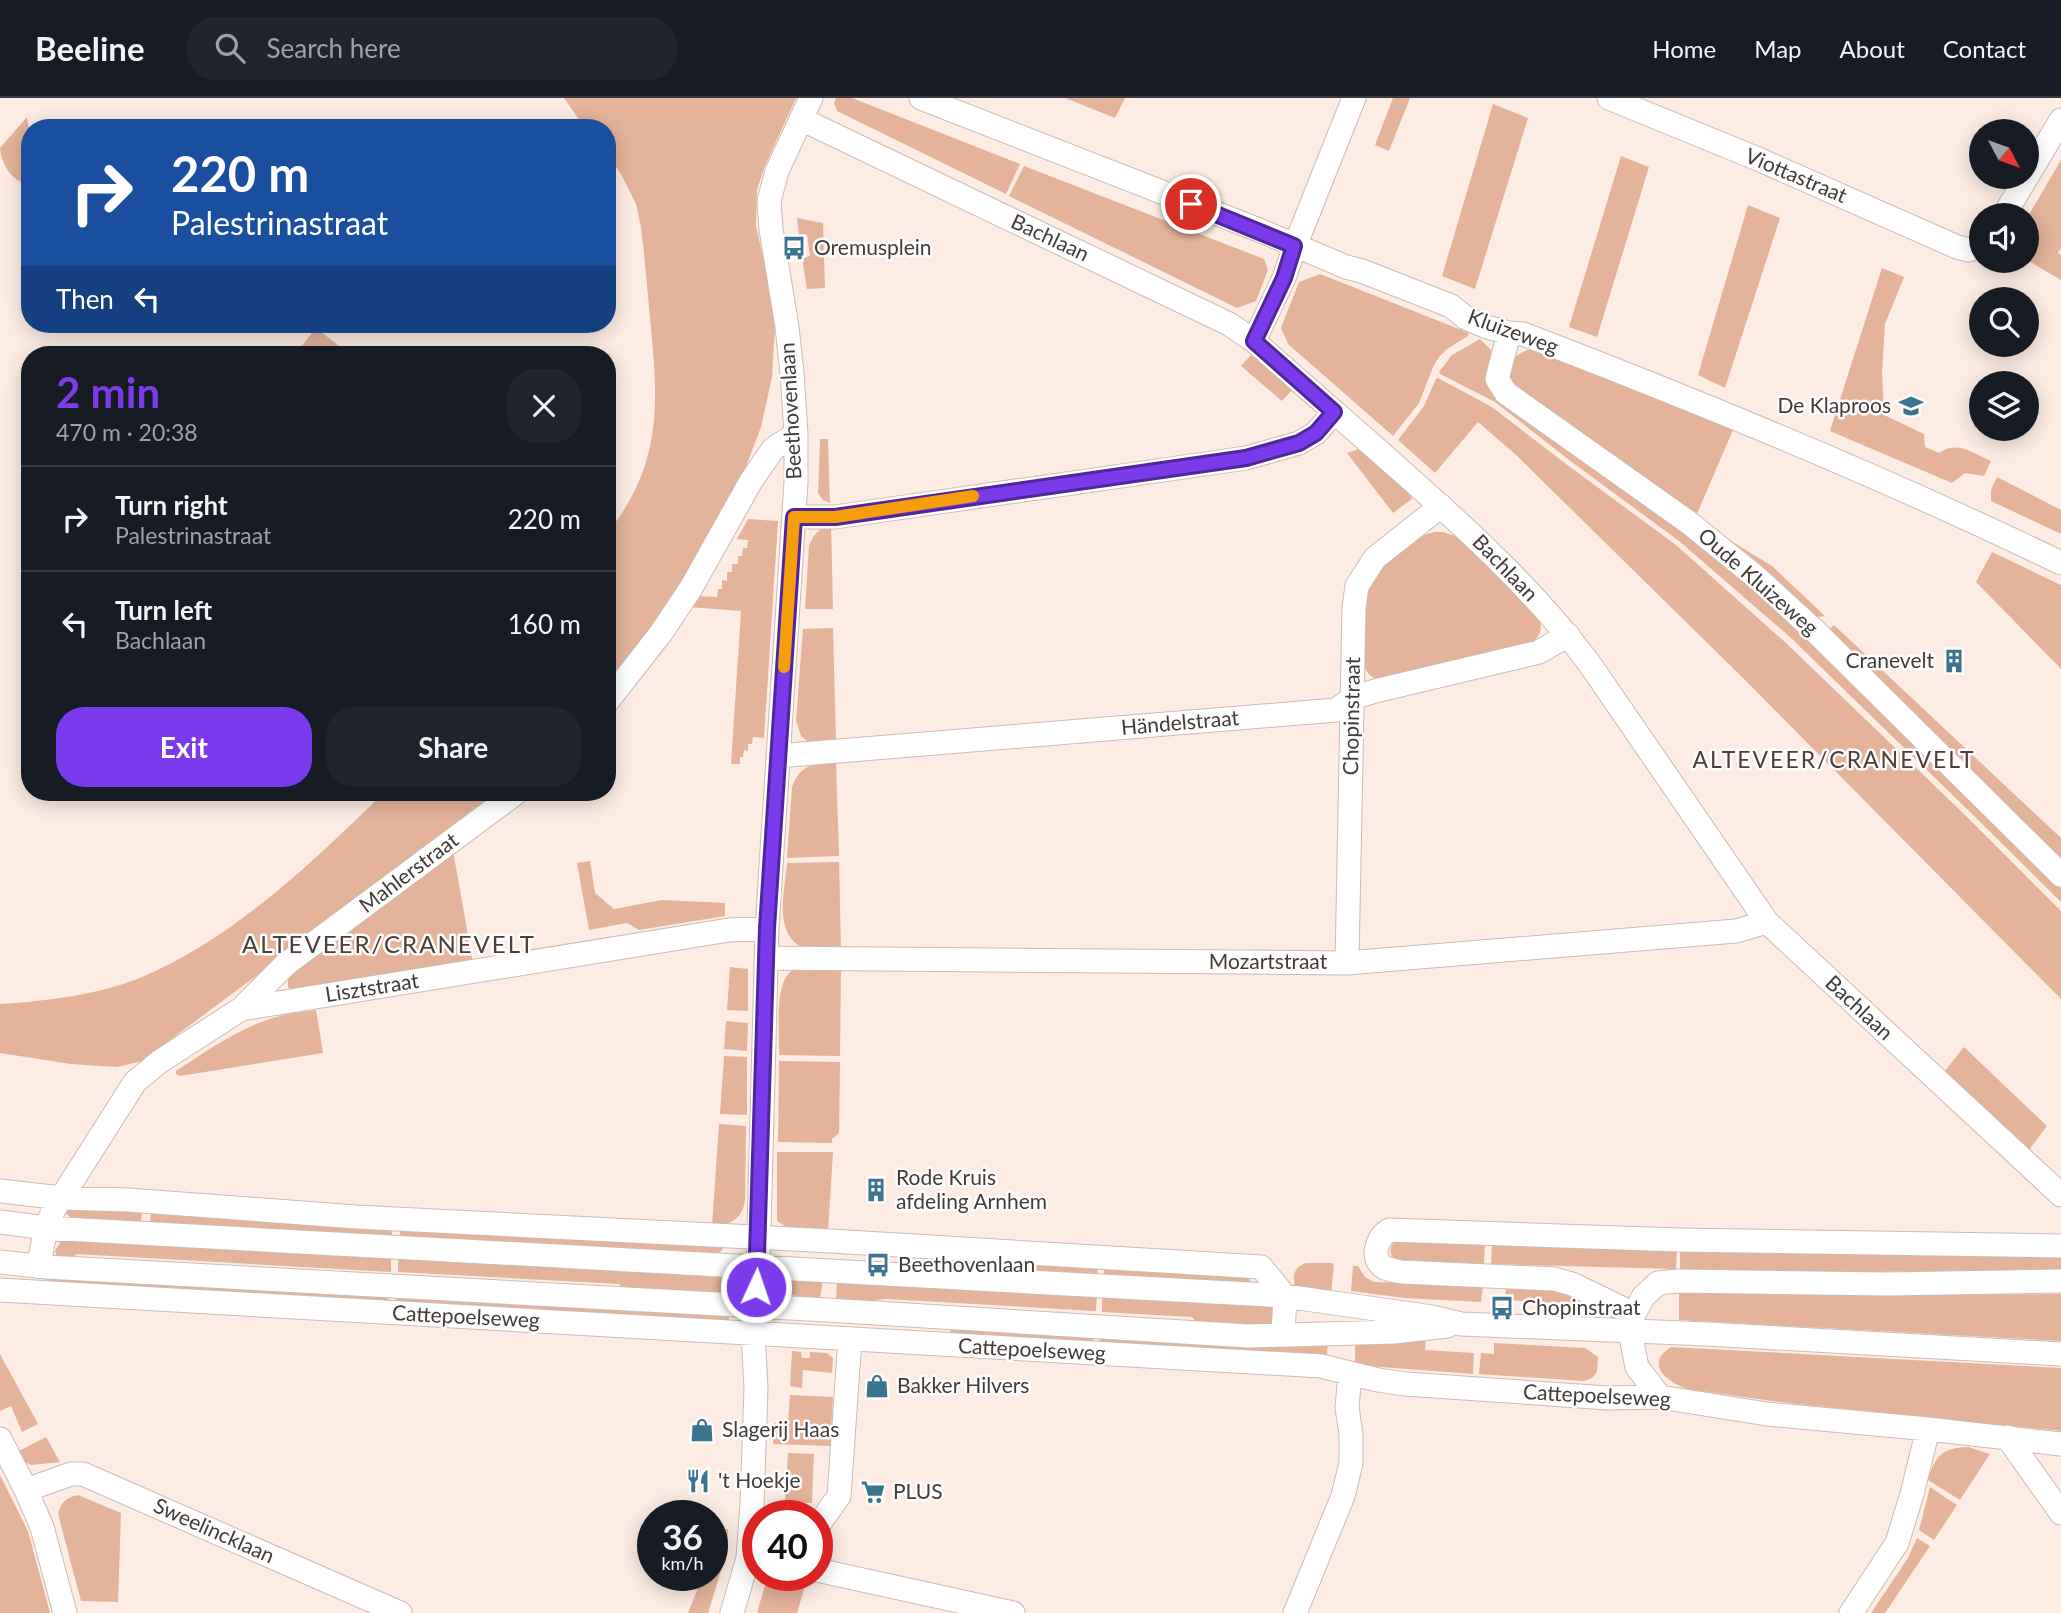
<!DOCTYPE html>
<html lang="en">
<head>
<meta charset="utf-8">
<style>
  body { margin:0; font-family:Lato,sans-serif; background:#20242c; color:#f1f3f6; height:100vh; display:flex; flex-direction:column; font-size:26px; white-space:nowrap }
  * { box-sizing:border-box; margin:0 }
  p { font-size:23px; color:#9ea1a6 }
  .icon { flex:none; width:38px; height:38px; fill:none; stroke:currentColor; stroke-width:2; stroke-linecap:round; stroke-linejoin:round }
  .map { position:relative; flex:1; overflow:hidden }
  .panel { position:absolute; left:21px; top:248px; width:595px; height:455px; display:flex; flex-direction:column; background:#171b24; border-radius:28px; box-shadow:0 4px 18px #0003 }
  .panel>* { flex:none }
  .hud { position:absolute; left:21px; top:21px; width:595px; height:214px; border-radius:28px; box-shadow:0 4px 18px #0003; background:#1a4fa0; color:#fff; overflow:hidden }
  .needle { width:46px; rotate:131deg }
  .controls { position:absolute; left:1969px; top:21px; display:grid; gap:14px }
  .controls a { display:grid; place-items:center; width:70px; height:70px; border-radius:50%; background:#171b24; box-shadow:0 4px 18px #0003; font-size:35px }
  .speed { position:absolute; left:637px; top:1402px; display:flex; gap:14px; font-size:35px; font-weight:700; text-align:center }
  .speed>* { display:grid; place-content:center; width:91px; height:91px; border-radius:50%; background:#171b24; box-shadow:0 4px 18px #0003; line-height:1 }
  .speed small { font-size:18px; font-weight:400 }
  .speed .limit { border:10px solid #d22; background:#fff; color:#111 }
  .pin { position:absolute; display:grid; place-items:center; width:60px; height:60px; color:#fff; margin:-30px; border:4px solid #fff; border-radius:50%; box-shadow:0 2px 7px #0007 }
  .me { position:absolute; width:77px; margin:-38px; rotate:3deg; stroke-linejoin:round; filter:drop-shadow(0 0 5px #0008) }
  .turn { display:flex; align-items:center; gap:24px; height:147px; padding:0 35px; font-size:32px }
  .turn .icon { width:91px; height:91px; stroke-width:2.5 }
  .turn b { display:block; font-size:49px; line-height:60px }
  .then { display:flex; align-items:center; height:66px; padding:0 35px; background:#0003; gap:14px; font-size:26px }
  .round { display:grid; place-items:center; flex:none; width:74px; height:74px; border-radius:28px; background:#20242c }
  .overview { display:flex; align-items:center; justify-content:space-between; height:119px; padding:0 35px }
  h1 { font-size:42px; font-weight:700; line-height:52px; color:#7c3aed }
  .cta { display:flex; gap:14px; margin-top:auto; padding:14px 35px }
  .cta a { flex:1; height:80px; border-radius:28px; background:#7c3aed; color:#fff; font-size:28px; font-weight:700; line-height:80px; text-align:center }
  .cta a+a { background:#20242c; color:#f1f3f6 }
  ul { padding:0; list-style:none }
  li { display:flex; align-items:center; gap:21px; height:105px; padding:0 35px; border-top:2px solid #363941 }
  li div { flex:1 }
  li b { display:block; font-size:26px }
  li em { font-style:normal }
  header { display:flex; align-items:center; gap:42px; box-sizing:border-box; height:98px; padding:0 35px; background:#171b24; border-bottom:2px solid #363941 }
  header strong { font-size:33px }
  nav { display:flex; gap:38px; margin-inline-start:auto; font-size:24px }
  .search { width:490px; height:63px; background:#20242c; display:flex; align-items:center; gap:18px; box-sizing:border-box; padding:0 24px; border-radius:28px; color:#9ea1a6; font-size:26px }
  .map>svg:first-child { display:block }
  .green { fill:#e4b399 }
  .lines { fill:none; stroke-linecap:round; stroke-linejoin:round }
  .minor-casing { stroke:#cbbcb4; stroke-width:25 }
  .minor { stroke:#fff; stroke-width:23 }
  .route-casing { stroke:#51269a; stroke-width:18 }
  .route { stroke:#7c3aed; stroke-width:12 }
  .slow { stroke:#f59e0b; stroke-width:12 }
  .labels { text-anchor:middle; stroke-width:5; stroke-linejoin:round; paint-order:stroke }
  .street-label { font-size:21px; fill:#423c38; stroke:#fdfdfd }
  .poi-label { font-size:21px; fill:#423c38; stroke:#fdfdfd; text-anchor:start }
  .neighbourhood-label { font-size:23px; letter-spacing:2px; fill:#4c4039; stroke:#fdfdfd }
  .quarter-label { font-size:24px; letter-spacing:2px; fill:#4c4039; stroke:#fdfdfd }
</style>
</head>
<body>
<header>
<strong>Beeline</strong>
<div class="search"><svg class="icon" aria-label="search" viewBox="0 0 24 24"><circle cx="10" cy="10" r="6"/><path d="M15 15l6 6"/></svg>Search here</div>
<nav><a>Home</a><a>Map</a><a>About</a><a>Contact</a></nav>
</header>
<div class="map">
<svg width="2061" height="1515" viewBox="0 0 2061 1515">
  <rect width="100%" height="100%" fill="#fcece4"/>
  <path class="green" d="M564,0H796L764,70L757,92L756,128L768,181L775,229L772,279L761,329L741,382L683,486L607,590V435C660,371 659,309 651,231C648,197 645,163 641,129L636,106L622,78L607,55V30H585Z
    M836,0H852L1020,66L1006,96L837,13L834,5Z
    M1065,0H1125L1115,20Z
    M1393,0H1410L1389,53L1375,47Z
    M1493,6L1528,20L1475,191L1442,178Z
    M27,19L30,40V85C13,87 1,65 0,50Z
    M1621,58L1649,69L1597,239L1569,229Z
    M2061,62V150L2058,155L2061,157V182L2027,162V120Z
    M1024,68L1264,161L1268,172L1256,203L1237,210L1009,98Z
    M1748,107L1780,120L1725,290L1698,277Z
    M797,120L823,125L825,190L807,191L802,160L810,158L807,137L799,138Z
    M1882,170L1904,179L1885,226L1882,275L1884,317L1924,336L1925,349L1939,355C1957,342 1972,355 1991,363L1984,378L1965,375L1952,385L1830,333Z
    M1320,176L1469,235L1468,238L1447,251L1439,259L1433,269L1419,305L1393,338L1288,246L1281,230L1299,184Z
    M316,230L347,254L343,257H294Z
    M1480,241L1491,252C1490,268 1483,283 1495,297L1686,433L1781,512L2061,789V804L1968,712L1791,540L1679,443L1569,362L1495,304L1440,276L1439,274L1452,257Z
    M1527,252H1534L1733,332L1696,418L1515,289C1506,279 1508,272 1512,260Z
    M1251,257L1292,292L1282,303L1241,268Z
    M1438,280L1492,309L1566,366L1676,447L1786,545L1964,716L2061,813V901L1744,581L1515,356L1478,324L1435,375L1398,342L1424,308L1436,281Z
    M820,341H828L830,405L823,402L818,395Z
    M1359,351L1409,394L1412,401L1393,415L1347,355Z
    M1997,379L2061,412V436L1991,403V392Z
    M748,421L778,423L764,640L753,639L752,646H748V653L744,652L743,659H740V666H731L741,513L689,509L698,498L717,499L718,491H722V482L727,483V474H732V466H738V458H742L743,450H747L748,442L737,441Z
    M831,427L833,511H805L809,448C813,437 819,430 831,427Z
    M1715,433L1772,468L1825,518L1816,519Z
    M1434,434H1443L1461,440L1484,462L1540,522C1542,534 1540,540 1529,546L1379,582C1372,580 1366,575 1364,567C1361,554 1365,497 1371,486C1382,466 1412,439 1434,434Z
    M1992,454L2061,487V571L1976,484Z
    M1834,527L2061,740V763L1827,533Z
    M833,530L836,645L811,646L801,638L796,623L803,531Z
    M836,663L839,758L787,760L792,689C800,666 815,666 836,663Z
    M384,695H501L142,963L117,969L71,966L0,955V906C47,903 98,897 142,879C236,839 312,764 384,695Z
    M453,753L473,865L293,893L288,889V878Z
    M590,763L595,795L614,811L662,802L725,805V818L639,832L627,825L589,832L577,765Z
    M839,764L841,850L802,849C773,835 785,792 787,765Z
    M730,869L748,871V913L727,912Z
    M841,869L840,958L779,957C780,937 772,877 797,870C810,867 827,869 841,869Z
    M316,912L323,955L180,978L176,976V973C209,951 245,926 284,917C294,915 305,913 316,912Z
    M726,923L748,925L747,953L724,951Z
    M1964,949L2047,1028L2029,1052L1944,974Z
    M724,958L747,959V1017L720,1016Z
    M779,963L840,964L839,1035L832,1041V1045L778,1044Z
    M719,1026L746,1028L745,1102C743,1120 730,1128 712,1128Z
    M777,1054H833L828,1134L788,1130L777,1123Z
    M70,1110L142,1114L141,1124L71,1120L66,1115Z
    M151,1114L392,1128V1138L150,1124Z
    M400,1128L725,1148L720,1154L713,1156L400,1139Z
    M68,1142L391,1161V1174L77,1156L66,1164L57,1160L55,1153L61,1143Z
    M1396,1142L1485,1144L1484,1166L1397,1162C1388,1158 1389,1148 1396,1142Z
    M1492,1145L1677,1150L1676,1171L1491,1166Z
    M1680,1150L2061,1157V1171L1864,1174L1680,1172Z
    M926,1157L1006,1162V1173H1014V1162L1098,1167L1097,1182L925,1173Z
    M398,1161L698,1177L704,1172L741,1178L743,1190L740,1199L628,1196L619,1186L398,1174Z
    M1306,1165H1332L1334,1167L1331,1196L1295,1188C1292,1178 1294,1169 1306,1165Z
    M1104,1167L1247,1176L1251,1185L1104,1183Z
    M1353,1168H1358L1365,1179L1374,1184L1483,1187L1481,1204L1405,1200L1351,1193Z
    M49,1178L389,1196L388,1206L48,1186Z
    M823,1180L820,1202L793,1197L786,1189L788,1181Z
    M837,1182L1097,1195L1096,1213L886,1201L877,1202L870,1209L836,1203Z
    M1506,1188C1535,1190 1560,1191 1586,1205L1581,1210L1556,1209V1205L1505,1202Z
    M1679,1194L1890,1197L2061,1196V1243L1679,1222Z
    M1102,1195L1270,1207L1275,1210L1274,1228L1201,1229L1192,1219L1102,1214Z
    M397,1196L729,1217V1223L396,1207Z
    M951,1227L1093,1235V1246L950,1238Z
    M1101,1235L1328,1243L1327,1257L1099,1246Z
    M1355,1241H1426L1425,1252L1474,1255L1473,1276L1355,1267Z
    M1494,1245L1585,1250L1598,1259L1597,1274L1592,1280L1584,1283L1479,1276L1481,1255L1494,1256Z
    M1671,1249L2061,1270V1333L1788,1305L1687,1291C1667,1284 1644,1266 1671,1249Z
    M792,1253L801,1254L802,1260H810V1254L827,1255L833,1260L832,1275L803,1272L802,1290L790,1288Z
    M0,1256L38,1326L22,1334L11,1308L0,1313Z
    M790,1297L833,1299L830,1348L773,1346L774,1325H788Z
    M46,1339L60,1364L31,1367L25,1364L17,1354Z
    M1968,1349L1990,1356L1960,1402L1928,1382C1935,1358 1942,1350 1968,1349Z
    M788,1355L814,1356L812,1405L785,1404Z
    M0,1377L28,1433L50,1515H0Z
    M1930,1389L1957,1407L1934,1442L1919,1432Z
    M78,1397L121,1415L118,1504L81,1503L58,1416C60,1405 67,1399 78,1397Z
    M722,1431H728L727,1453L708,1515H688L703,1477H712V1454Z
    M1917,1440L1930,1448L1885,1515H1871L1908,1460Z
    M774,1481L805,1488L797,1515H757L765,1487Z"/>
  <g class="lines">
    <g class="minor-casing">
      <path id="minor" d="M921,0L1259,132L1346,169L1362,173L1451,208L1466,220L1487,229L1509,235L1523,236C1706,306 1885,380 2061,465
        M1609,0L1758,61L1957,149L1969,152L1981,147
        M801,21L1229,226L1254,243C1302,286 1351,328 1399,371C1467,431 1534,492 1589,565L1767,824L2061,1097
        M2004,117L2061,22
        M1509,235L1497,281L1506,295L1688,424L1756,479L1814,532L2061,777
        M1254,243L1284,180L1295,148L1354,0
        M794,419H835L1246,360L1299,345L1316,335L1334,314
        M607,604L661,535L691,490L751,383L773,351L796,336
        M778,658L1336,612L1353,600L1375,593L1539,554L1568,537
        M766,860L1347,865L1736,833L1767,824
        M1347,865L1354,509L1357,488L1375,460L1441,408
        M241,911L286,866L516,695
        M0,1093L61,1100L128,1102L356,1119L831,1143L1261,1169L1285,1198L1283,1237
        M0,1124L46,1130L1285,1198L1432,1219L1461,1226L1707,1236L2061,1256
        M0,1164L46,1169L827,1212L1248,1238L1394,1234L1447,1228
        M46,1169L40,1160L46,1130L53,1113L135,984L159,964L241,911L729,832L767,830
        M0,1192L1321,1268L1378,1282L1405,1286L1608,1300L1660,1299L1767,1316L1928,1331L2061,1346
        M1634,1216L1572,1186L1554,1181L1402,1174C1396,1173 1390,1172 1385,1170C1369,1161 1377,1140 1389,1132L1679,1142L2061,1148
        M1660,1299L1637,1269L1630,1234L1634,1216L1643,1199L1658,1185L1678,1183L1888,1186L2061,1183
        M2007,1339L2061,1415
        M0,1341L26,1392L42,1429L65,1515
        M26,1392L71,1376H83L400,1515
        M817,1429L839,1398L850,1241
        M817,1472L1013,1515
        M732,1515L748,1460L752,1407L756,1290L753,1234L758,1169L767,830L796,384V336L792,275L787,229L771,131L769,103L777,73L811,0
        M1295,1515L1343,1398L1351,1365V1336L1347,1310L1350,1275
        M1851,1515L1897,1445L1912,1396L1928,1331"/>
    </g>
    <use href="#minor" class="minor"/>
  </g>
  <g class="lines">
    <g class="route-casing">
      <path id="route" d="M756,1189L767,830L794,419H835L1246,360L1299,345L1316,335L1334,314L1254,243L1284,180L1294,148L1191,106"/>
    </g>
    <use href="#route" class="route"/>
    <path class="slow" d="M784,569L794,419H835L973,398"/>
  </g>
  <defs>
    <g id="bus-bare" transform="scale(1.89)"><path d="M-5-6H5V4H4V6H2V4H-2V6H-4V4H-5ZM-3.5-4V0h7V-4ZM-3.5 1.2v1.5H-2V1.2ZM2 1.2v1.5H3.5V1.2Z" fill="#3c748e" stroke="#fdfdfd" stroke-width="2.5" paint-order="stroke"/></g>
    <g id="school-bare" transform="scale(1.89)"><path d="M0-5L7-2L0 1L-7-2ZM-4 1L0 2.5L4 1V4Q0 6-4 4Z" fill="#3c748e" stroke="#fdfdfd" stroke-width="2.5" paint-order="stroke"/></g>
    <g id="building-bare" transform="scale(1.89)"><path d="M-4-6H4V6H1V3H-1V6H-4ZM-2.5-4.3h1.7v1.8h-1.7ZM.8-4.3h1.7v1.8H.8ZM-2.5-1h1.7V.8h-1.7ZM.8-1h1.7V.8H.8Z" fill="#3c748e" stroke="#fdfdfd" stroke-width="2.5" paint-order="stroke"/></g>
    <g id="shop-bare" transform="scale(1.89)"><path d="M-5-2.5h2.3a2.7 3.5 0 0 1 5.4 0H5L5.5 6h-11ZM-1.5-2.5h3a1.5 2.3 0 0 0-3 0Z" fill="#3c748e" stroke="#fdfdfd" stroke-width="2.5" paint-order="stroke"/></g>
    <g id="restaurant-bare" transform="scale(1.89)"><path d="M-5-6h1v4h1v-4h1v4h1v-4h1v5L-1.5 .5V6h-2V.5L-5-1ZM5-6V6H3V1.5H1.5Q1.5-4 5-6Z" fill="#3c748e" stroke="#fdfdfd" stroke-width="2.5" paint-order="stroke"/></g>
    <g id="supermarket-bare" transform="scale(1.89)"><path d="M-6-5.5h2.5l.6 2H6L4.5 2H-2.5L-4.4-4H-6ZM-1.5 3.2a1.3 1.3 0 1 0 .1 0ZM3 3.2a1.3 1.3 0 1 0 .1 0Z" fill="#3c748e" stroke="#fdfdfd" stroke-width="2.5" paint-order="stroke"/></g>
  </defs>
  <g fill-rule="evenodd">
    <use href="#bus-bare" x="794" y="150"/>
    <use href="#school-bare" x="1911" y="308"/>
    <use href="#building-bare" x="1954" y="563"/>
    <use href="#building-bare" x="876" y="1092"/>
    <use href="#bus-bare" x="878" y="1167"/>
    <use href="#bus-bare" x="1502" y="1210"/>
    <use href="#shop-bare" x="877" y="1288"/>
    <use href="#shop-bare" x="702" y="1332"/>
    <use href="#restaurant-bare" x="698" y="1383"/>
    <use href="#supermarket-bare" x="873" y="1394"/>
  </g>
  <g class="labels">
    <g class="street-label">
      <text transform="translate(1796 78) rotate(23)" y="7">Viottastraat</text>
      <text transform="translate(1050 140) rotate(25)" y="7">Bachlaan</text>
      <text transform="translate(1513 234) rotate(20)" y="7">Kluizeweg</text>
      <text transform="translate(791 313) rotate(-93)" y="7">Beethovenlaan</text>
      <text transform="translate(1505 470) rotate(46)" y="7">Bachlaan</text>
      <text transform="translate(1758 484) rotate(41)" y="7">Oude Kluizeweg</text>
      <text transform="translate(1352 618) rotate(-89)" y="7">Chopinstraat</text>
      <text transform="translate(1180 625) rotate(-5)" y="7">Händelstraat</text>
      <text transform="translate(409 775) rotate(-37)" y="7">Mahlerstraat</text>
      <text x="1268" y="871">Mozartstraat</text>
      <text transform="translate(372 890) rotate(-9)" y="7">Lisztstraat</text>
      <text transform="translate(1859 910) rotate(43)" y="7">Bachlaan</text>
      <text transform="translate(466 1219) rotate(3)" y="7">Cattepoelseweg</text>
      <text transform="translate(1032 1252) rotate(3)" y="7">Cattepoelseweg</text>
      <text transform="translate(1597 1298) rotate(3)" y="7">Cattepoelseweg</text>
      <text transform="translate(214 1433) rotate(24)" y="7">Sweelincklaan</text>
    </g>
    <g class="poi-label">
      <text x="814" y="157">Oremusplein</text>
      <text x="1891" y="315" text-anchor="end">De Klaproos</text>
      <text x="1934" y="570" text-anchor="end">Cranevelt</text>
      <text x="896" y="1087">Rode Kruis<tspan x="896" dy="24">afdeling Arnhem</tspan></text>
      <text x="898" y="1174">Beethovenlaan</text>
      <text x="1522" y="1217">Chopinstraat</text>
      <text x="897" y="1295">Bakker Hilvers</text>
      <text x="722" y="1339">Slagerij Haas</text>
      <text x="718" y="1390">'t Hoekje</text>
      <text x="893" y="1401">PLUS</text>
    </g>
    <g class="neighbourhood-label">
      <text x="1834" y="670">ALTEVEER/CRANEVELT</text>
    </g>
    <g class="quarter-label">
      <text x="389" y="855">ALTEVEER/CRANEVELT</text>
    </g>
  </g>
</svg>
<div class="controls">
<a><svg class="needle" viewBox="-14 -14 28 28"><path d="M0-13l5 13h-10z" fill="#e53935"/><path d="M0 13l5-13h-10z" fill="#9ea1a6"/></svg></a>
<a><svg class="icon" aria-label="sound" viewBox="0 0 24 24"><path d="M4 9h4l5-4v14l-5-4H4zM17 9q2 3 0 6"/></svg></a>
<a><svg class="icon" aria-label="search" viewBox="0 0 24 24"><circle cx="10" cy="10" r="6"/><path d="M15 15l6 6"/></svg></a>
<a><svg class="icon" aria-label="layers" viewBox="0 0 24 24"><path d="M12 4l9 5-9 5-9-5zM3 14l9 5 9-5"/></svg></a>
</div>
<div class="speed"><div>36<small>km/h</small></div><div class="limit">40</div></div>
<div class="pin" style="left:1191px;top:106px;background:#d93025"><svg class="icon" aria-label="arrive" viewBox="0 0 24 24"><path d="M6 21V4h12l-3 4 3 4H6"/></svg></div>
<svg class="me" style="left:756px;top:1189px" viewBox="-20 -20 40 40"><circle r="17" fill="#7c3aed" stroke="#fff" stroke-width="3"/><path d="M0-11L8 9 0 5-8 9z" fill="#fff"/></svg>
<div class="hud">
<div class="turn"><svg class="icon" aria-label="right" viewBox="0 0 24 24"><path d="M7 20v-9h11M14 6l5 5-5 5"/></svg><div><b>220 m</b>Palestrinastraat</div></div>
<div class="then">Then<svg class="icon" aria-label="left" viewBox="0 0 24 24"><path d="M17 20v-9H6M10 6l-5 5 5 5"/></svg></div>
</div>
<section class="panel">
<div class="overview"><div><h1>2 min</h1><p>470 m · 20:38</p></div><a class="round"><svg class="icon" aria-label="close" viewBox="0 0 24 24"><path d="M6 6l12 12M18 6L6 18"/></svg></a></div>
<ul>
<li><svg class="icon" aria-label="right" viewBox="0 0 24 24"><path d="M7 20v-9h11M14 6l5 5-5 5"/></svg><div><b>Turn right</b><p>Palestrinastraat</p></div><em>220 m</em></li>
<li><svg class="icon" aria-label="left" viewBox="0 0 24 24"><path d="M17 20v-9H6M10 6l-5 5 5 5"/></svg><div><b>Turn left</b><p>Bachlaan</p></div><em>160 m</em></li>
</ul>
<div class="cta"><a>Exit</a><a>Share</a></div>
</section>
</div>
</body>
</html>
